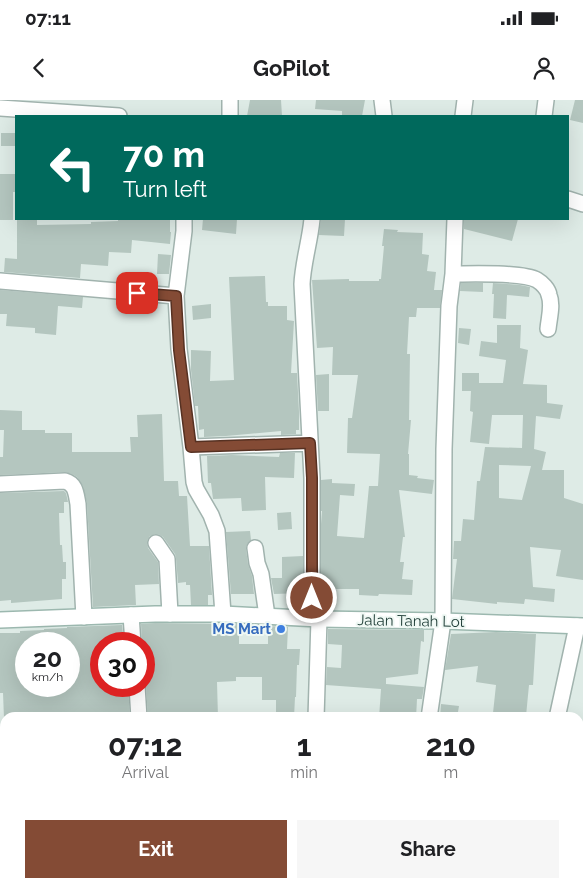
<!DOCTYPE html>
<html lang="en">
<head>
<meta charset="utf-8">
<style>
  body { margin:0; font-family:Raleway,sans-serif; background:#f6f6f6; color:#202124; height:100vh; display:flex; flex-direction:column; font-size:19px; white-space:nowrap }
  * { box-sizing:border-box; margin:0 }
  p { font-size:16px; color:#757577 }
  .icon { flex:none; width:28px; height:28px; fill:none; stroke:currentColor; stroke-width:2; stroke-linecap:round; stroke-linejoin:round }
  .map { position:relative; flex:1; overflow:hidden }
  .side { position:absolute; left:0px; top:612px; width:584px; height:176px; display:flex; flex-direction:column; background:#fff; border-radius:15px 15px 0 0; box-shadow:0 5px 20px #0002 }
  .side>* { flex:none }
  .top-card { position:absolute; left:15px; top:15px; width:554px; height:105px; border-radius:0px; box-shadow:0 5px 20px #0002; background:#00695c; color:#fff; overflow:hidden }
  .speed { position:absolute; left:15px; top:532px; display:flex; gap:10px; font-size:25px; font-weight:700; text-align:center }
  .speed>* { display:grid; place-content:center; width:65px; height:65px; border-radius:50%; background:#fff; box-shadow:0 5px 20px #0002; line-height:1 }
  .speed small { font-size:12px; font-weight:400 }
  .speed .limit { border:8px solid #d22; background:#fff; color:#111 }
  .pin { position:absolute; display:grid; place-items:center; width:42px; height:42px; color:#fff; margin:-21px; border-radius:10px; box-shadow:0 2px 8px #0006 }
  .me { position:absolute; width:55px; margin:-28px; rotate:0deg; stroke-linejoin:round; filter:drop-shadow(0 0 4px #0008) }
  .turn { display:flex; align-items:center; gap:18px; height:105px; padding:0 25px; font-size:22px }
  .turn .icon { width:65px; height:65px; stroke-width:2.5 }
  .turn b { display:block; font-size:35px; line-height:42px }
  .eta { display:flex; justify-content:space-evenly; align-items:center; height:85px; text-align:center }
  .eta b { font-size:30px; font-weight:700; line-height:35px }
  .primary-button { display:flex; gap:10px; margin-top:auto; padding:10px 25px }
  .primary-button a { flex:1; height:58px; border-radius:0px; background:#844b35; color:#fff; font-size:20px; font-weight:700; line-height:58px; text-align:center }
  .primary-button a+a { background:#f6f6f6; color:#202124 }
  .status { display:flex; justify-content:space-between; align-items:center; height:35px; padding:0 25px; background:#fff; direction:ltr }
  .status svg { height:14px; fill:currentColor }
  header { display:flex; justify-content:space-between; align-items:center; height:65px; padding:0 25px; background:#fff; font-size:22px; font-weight:700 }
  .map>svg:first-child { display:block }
  .building { fill:#b4c6bf; fill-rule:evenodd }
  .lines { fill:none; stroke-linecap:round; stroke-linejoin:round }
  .minor-casing { stroke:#a1b3ae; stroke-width:18 }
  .secondary-casing { stroke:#9cb8af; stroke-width:18 }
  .minor { stroke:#fff; stroke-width:15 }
  .secondary { stroke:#fff; stroke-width:15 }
  .route-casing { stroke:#563122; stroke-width:12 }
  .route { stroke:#844b35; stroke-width:9 }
  .shop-dot { fill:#3f7fe0; stroke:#eff8f4; stroke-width:2 }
  .labels { text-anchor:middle; stroke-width:4; stroke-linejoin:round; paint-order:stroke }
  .street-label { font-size:15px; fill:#1e3c36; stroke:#eff8f4 }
  .shop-label { font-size:15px; font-weight:bold; fill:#366cbe; stroke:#eff8f4; text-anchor:end }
</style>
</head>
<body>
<div class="status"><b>07:11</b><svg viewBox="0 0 49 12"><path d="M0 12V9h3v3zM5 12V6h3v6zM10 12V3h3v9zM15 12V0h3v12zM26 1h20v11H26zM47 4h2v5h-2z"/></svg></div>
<header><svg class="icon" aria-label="back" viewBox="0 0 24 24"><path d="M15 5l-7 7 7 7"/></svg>GoPilot<svg class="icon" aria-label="person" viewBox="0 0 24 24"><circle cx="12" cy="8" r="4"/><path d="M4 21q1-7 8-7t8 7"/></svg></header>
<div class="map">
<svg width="583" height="788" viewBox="0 0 583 788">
  <rect width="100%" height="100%" fill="#deebe6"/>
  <path class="building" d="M250,0H281L282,16H247Z
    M316,0H365L362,16H342V11L315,9Z
    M575,0H583V23L570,20Z
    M1,33H16V46H1Z
    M0,74H16V92H13V120H0Z
    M17,119H37V125L91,124V122L118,121V119H170V132H171L170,144L132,140L131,153L109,152L108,166L81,164L80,178L4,172L5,158L17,159Z
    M203,119H237L236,134L202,130Z
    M321,119H345L344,136L319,135Z
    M464,119H518L512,141L464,129Z
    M384,129L398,130L397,132L423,133L422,154L429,155L427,171L436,172L434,190H442L440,208H417L416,217H409L407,254H410L409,320H411L408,354H409V375L418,376L417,378L434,380L432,394L399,390L405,437H403L400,462H404L402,479L413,480L412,495L379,494L378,496L359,495V489H321V424L322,411H321V380L332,379V383L355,384L354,396L340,395L337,436L364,438L369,386H378L380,354L347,353L348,318H352L358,275H332L333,247L317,248L312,180L349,179V181H379V179H381L384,146H382Z
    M158,154L171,155L169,174H157Z
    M265,176L266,202H268V206H287V220L294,221L291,273H297L299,312V330H296V334L281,335V331L226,336L204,337V329L199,330L198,306H195L191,270V250L211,251L210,281L234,280L229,177Z
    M461,183H483V192L460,191Z
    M493,183L520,185L530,187L529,197L507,195L506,219L493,218L494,194H492Z
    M0,190L83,197L82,208L58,206L56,235L35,233V228L6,226L7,214H0Z
    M211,204V218L193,220L192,206Z
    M497,225H521L520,248L528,250L523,284L547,285V303L563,305L560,319L536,316L534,349L546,352L542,370H564V398L583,404V480L556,476L561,450L530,447L533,487L555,489L554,502L525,499L524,504L497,502V504L452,499L457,459H453L454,441H461L463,419L474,420L477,381H480L485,347L522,348L523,315H492L489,344L470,342L473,312L470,311L471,291H462V273H479V283H503L506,260L479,256L481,241L497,243ZM499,365L531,366L522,400L499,398Z
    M459,228L471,229L469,245L458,243Z
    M329,274V311H318L316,275Z
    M0,310L22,311V330H45V333H72V352H131L130,337H138L137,315L162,314L164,381H178L179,396H187L190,446H209L212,495H208V505H191L190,485H186V482L178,483L176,458L175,454L163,437L160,435L156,434L150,436L148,439L147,443L148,448L158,462L159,484L135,485L136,505L93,507L87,404L83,386L77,377L72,374L65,372L0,375V357H3L4,330H0Z
    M280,353H295L294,378L265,377L266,410L242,411L241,398L213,399L211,383H208L207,356L232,355L279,357Z
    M64,391L66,393L68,402H64V413H59L60,445H62L63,462H66V479H62V499L11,503V500L0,501V393Z
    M291,412L292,429L278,430L277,413Z
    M250,431L251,440L247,444L246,449L248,464L252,476L254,494H231L226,432Z
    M303,456V493L274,494L271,478H282V457Z
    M155,523L239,524V544H268V526L288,527L287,549H300L299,565H297L296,597H295L294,618H276V600H262V577H236V581L217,582L218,618H148L146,585L144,580V544H142L141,524Z
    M122,525L124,544H101V586H128L130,618H4L3,593H0V533H20V531L44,530V529L67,528V527ZM26,544H69V586H26Z
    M328,529L424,530V542L421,541L418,574L386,578V584L424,587L422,599H417L416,618H379L381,589L326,585L327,567L341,568L342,545L328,544Z
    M496,532L536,534L533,585H529L526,616L493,613L496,585L476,582L478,566L445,570L451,534Z
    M441,604L459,606L457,618H440Z"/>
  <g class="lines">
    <g class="minor-casing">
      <path id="minor" d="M382,0L384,16
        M0,8L119,16
        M230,16V0
        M463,16L465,0
        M544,16L546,0
        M568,99L583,104
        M184,119V131L176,196L179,249L191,347L194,382L196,389L211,415L217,431L223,514
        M453,174C471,174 523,172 537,180C542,183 548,189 549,195C553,205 549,218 548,229
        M0,181L176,196
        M191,347L310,343
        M0,384L65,381C76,384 76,394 78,404L84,517
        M156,443L167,459L170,514
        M255,448L257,463L261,474L267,516
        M131,515L133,544
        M312,518V378L302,184C303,162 310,141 312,119
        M137,586L139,618
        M316,618L319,519
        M429,618L443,521L444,349L449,206L453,174L455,119
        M557,618L577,526
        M579,720L583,722
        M0,770L5,768
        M73,788V785
        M385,788L386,784
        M518,788L519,784"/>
    </g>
    <g class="secondary-casing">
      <path id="secondary" d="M0,520L155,514H223L319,519L443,521L583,526"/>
    </g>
    <use href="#minor" class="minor"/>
    <use href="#secondary" class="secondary"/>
  </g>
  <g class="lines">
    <g class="route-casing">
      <path id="route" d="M137,193L176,196L179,250L191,347L310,343L312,378V498"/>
    </g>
    <use href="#route" class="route"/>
  </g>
  <circle class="shop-dot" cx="281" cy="529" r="5"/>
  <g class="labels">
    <g class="street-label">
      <text transform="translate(411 521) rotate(1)" y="5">Jalan Tanah Lot</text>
    </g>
    <g class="shop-label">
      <text x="271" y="534">MS Mart</text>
    </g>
  </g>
</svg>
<div class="speed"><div>20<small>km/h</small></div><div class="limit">30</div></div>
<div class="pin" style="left:137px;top:193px;background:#d93025"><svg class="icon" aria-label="arrive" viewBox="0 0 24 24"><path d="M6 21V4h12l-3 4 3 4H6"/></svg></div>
<svg class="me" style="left:312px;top:498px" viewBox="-20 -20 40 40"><circle r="17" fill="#844b35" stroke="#fff" stroke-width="3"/><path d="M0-11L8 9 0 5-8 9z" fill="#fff"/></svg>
<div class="top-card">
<div class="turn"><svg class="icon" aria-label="left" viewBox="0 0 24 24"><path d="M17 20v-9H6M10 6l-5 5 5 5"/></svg><div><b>70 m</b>Turn left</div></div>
</div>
<section class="side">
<div class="eta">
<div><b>07:12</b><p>Arrival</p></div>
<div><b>1</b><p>min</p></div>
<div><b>210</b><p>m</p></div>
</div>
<div class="primary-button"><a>Exit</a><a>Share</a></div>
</section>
</div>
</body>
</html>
